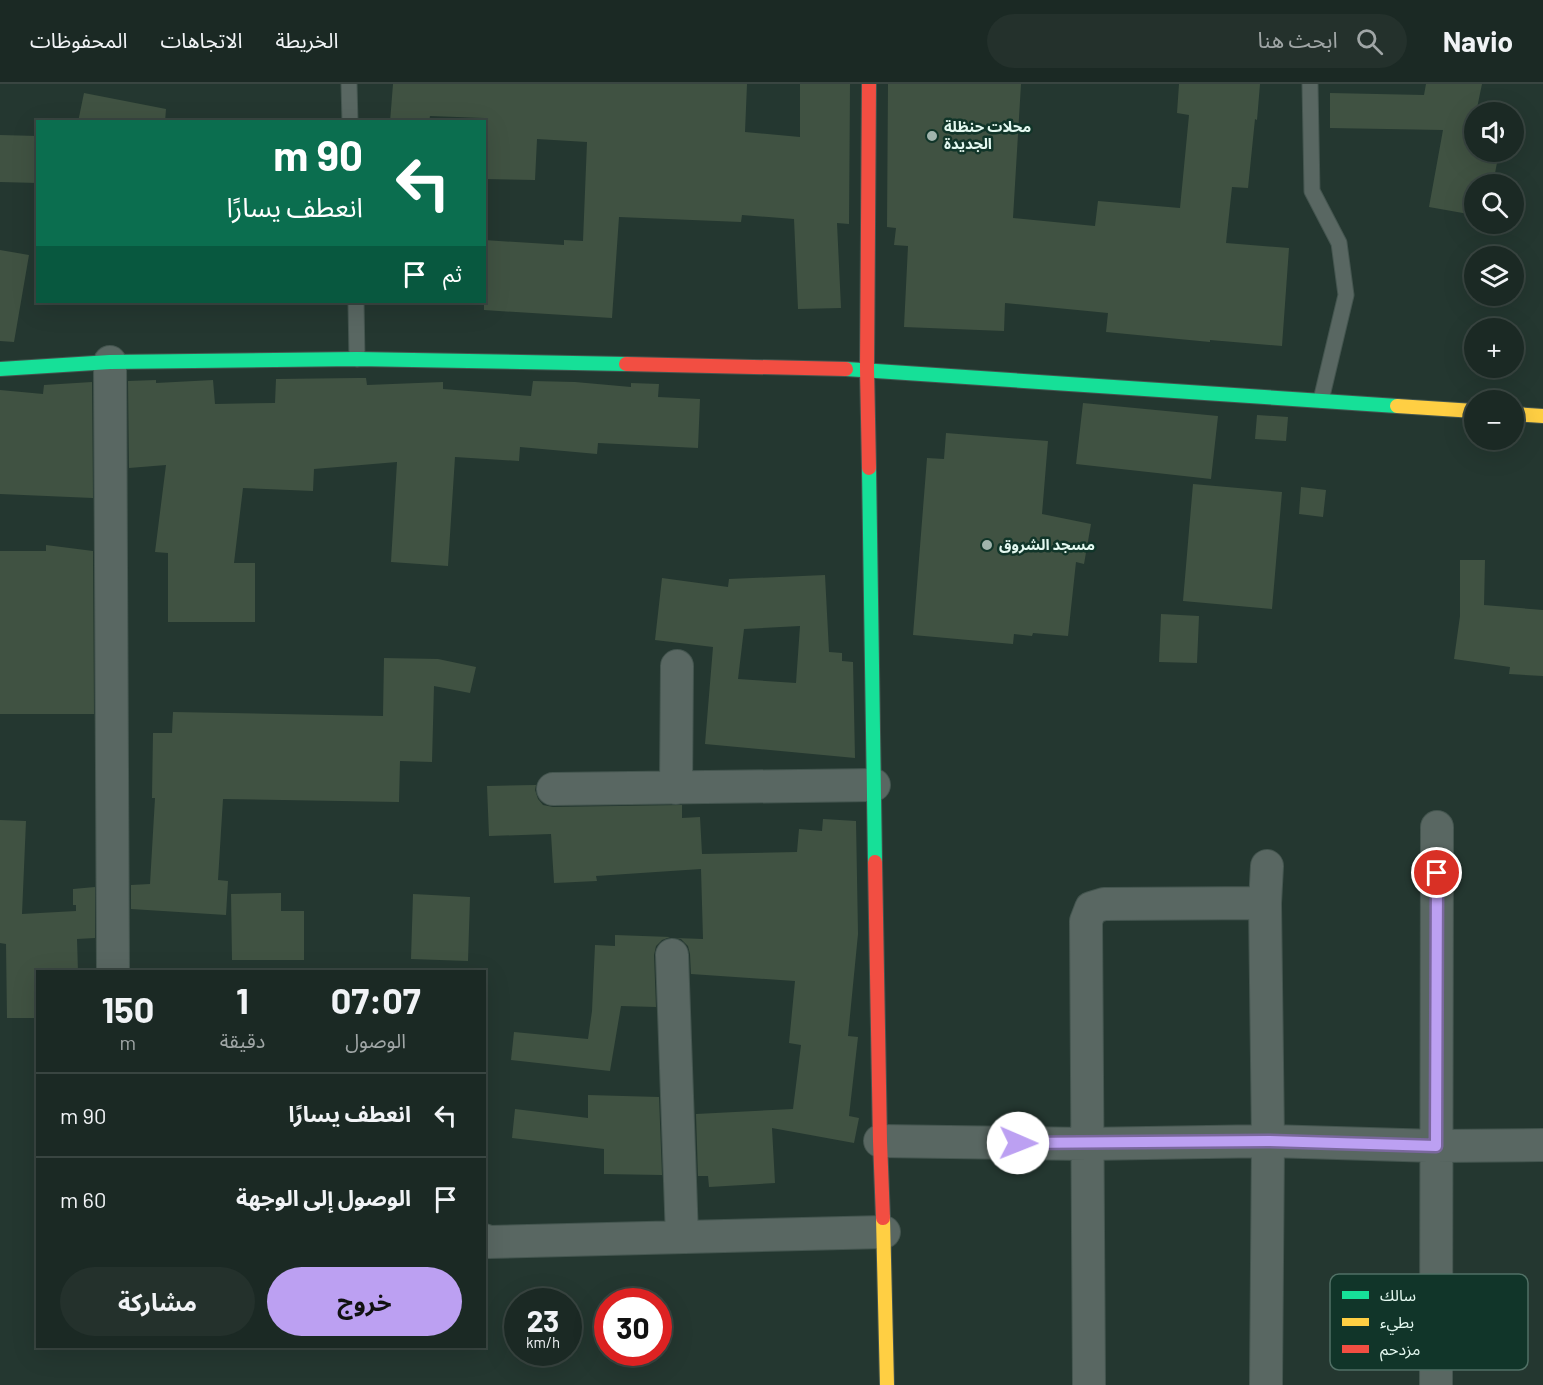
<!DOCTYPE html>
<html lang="ar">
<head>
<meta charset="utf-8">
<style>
  body { margin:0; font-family:Barlow,"Noto Sans Arabic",sans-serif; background:#24312c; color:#f1f3f6; direction:rtl; height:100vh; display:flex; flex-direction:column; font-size:22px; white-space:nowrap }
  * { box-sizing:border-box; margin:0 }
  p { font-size:20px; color:#a0a6a6 }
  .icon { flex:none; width:33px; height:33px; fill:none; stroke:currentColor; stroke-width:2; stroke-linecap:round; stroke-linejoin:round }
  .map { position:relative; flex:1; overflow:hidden; direction:ltr }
  .drawer { position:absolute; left:36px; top:886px; width:450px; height:378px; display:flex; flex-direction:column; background:#1b2924; border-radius:0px; box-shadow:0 6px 24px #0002,0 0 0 2px #394541; direction:rtl }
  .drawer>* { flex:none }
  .top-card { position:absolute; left:36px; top:36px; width:450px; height:183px; border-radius:0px; box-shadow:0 6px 24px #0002,0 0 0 2px #394541; direction:rtl; background:#0b6e4f; color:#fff; overflow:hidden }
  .tools { position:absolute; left:1464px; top:18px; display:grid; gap:12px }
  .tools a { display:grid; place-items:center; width:60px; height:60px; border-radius:50%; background:#1b2924; box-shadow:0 6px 24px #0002,0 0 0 2px #394541; font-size:30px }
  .speed { position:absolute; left:504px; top:1204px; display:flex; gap:12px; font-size:30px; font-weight:700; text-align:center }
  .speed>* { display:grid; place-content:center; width:78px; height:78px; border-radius:50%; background:#1b2924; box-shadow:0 6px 24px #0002,0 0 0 2px #394541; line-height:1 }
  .speed small { font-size:15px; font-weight:400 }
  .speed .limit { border:9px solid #d22; background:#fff; color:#111 }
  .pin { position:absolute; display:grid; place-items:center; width:51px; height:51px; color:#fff; margin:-26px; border:3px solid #fff; border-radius:50%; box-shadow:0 2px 6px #0007 }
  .me { position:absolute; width:66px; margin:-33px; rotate:91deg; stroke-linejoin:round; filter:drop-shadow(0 0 4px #0008) }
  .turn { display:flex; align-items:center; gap:21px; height:126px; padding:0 24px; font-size:27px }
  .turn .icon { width:78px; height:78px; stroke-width:2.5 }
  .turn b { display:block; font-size:42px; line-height:51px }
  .then { display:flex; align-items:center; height:57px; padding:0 24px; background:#0003; gap:12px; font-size:22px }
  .eta { display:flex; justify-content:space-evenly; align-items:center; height:102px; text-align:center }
  .eta b { font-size:36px; font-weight:700; line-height:42px }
  .primary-button { display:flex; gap:12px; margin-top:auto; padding:12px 24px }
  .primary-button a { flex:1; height:69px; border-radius:36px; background:#bca0f2; color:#111; font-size:24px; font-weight:700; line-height:69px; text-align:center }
  .primary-button a+a { background:#24312c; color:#f1f3f6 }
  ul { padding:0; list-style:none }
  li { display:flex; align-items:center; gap:18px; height:84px; padding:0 24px; border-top:2px solid #394541 }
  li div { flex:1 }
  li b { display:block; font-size:22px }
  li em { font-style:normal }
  header { display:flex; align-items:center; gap:36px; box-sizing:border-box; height:84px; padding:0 30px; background:#1b2924; border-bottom:2px solid #394541 }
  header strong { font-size:28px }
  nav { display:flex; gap:33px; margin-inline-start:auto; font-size:21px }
  .search { width:420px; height:54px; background:#24312c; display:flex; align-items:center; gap:15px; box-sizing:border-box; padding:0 21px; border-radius:33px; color:#a0a6a6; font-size:22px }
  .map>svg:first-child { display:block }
  .building { fill:#405242; fill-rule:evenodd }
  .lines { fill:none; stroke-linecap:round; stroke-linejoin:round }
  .lane-casing { stroke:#44554f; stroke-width:17 }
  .street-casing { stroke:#44554f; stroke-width:34 }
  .fast-casing { stroke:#44554f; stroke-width:16 }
  .slow-casing { stroke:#44554f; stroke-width:16 }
  .jam-casing { stroke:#44554f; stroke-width:16 }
  .lane { stroke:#596762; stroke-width:15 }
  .street { stroke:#596762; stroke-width:32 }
  .fast { stroke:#16e098; stroke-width:14 }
  .slow { stroke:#ffcf43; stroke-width:14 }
  .jam { stroke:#f24e42; stroke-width:14 }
  .route-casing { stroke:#7a689d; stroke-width:15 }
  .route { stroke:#bca0f2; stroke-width:10 }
  .poi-dot { fill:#a1b4ad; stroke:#113529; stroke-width:2 }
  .labels { text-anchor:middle; stroke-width:5; stroke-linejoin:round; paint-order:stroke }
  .poi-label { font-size:15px; font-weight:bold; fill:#e4f8f0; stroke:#113529; text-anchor:start }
  .key { fill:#113529; stroke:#507065; stroke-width:1.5 }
  .key-label { font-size:16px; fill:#e4f8f0 }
</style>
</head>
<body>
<header>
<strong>Navio</strong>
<div class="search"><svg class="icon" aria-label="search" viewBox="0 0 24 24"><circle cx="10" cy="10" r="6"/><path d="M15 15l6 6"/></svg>ابحث هنا</div>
<nav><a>الخريطة</a><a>الاتجاهات</a><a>المحفوظات</a></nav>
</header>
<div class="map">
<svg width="1543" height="1301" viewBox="0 0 1543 1301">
  <rect width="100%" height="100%" fill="#243730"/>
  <path class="building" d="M393,0H747L745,48L800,53V0H850L849,140L837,139L841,224L798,225L794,135L742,131L741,138L619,133L612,234L484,226V156L564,161V156L583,157L587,58L537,55L535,96L484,95V34L430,32L429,38H390Z
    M888,0H1021L1013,134L1095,142L1098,117L1180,124L1189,31L1177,29L1179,0H1260L1257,36L1255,35L1248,104L1232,103L1226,159L1289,164L1282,262L1210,256V258L1106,248L1108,229L1005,219L1004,247L904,243L908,162L894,161L896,144L887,143Z
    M1426,0H1482L1477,24L1502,28H1474V68H1499L1493,100H1474V131L1429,123L1443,46L1330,44V9L1424,11Z
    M84,9L166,25L165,38H78Z
    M0,51L38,52V99L0,98Z
    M0,166L29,171L14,258L0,257Z
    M357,294H366L367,301L443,298V305L531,312L533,297L575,298L631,303V299L659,300L658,313L700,315L698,364L598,359L597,370L520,363L519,377L455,373L448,482L391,478L397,378L314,385L313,407L243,404L234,479H255V538H168V469L155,468L166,381L129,384L128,297L156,296V299L213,296L215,320L275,319L276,295Z
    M92,298L93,414L0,410V306L43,310L44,301Z
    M1083,319L1218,332L1211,395L1076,380Z
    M1257,331L1288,333L1286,357L1255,355Z
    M946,349L1048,357L1042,430L1091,440L1084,480L1076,478L1068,552L1033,549L1032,552L1014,550L1013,560L913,551L927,374L944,375Z
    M1193,400L1282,408L1272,525L1183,517Z
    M1301,403L1326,406L1323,433L1299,430Z
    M46,461L93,467L94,630H0V467H46Z
    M1460,476H1485L1484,521L1543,526V592L1509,590L1510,583L1454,575L1460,532Z
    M825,491L829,568L842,569V577L853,578L855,674L705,660L713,563L655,556L662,494L728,503L729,495ZM800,542L796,599L738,595L744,545Z
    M1161,530L1199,532L1197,579L1159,578Z
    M384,574L438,575L476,583L470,609L434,602L432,678L400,677L399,718L223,715L218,796L228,797L226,831L131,825V801L150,800L155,714H152L153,649H172L173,628L383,632Z
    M536,701L535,706L538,715L543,721L553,723L682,721V734L700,733L702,770L797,768L799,745L822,747L823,735L856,737L858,850L848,952L858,953L849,1032L859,1034L854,1059L772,1044L775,1099L709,1103L708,1092H698L696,1030L793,1025L801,961L789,959L795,897L691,890L690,870L688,862L681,855L675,854L703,855L701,785L596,792L597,797L554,799L551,750L489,752L487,702Z
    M0,736L26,737L22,830L76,827V821H73V805L95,803V854L77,855L78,888H38V934H7L6,860L0,859Z
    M281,809V827H304V876H232L231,810Z
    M413,810L470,813L468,877L411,875Z
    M615,851L670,853L662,856L656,862L654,871L656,923L621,922L610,987L511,976L514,948L588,955L592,927L595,861L615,862Z
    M588,1011L659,1013L662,1091L604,1090V1065L512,1054L515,1025L588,1034Z"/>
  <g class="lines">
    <g class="lane-casing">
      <path id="lane" d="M349,0L350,38
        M1310,0L1312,107L1339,159L1346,211L1321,316
        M356,218L357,275"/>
    </g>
    <g class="street-casing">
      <path id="street" d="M110,278L113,888
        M676,704L677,582
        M553,705L874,701
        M672,871L682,1153
        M880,1057L1087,1060L1268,1057L1436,1062L1543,1061
        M484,1156L489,1158L884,1148
        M1089,1301L1086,837L1091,824L1104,820L1265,819
        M1266,1301L1268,1057L1265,819L1267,782
        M1436,1301L1437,743"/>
    </g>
    <g class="fast-casing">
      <path id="fast" d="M0,285L110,278L357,275L626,280
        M846,285L1397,322
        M869,384L875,778"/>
    </g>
    <g class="slow-casing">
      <path id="slow" d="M1397,322L1474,327
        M1514,330L1543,332
        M883,1134L887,1301"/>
    </g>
    <g class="jam-casing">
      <path id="jam" d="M626,280L846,285
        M869,384L867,285L869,0
        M875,778L880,1057L883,1134"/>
    </g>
    <use href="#lane" class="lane"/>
    <use href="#street" class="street"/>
    <use href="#fast" class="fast"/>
    <use href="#slow" class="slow"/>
    <use href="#jam" class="jam"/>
  </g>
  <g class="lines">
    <g class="route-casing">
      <path id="route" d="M1018,1059L1268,1057L1436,1062L1437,789"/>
    </g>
    <use href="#route" class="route"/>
  </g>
  <g class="poi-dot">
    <circle cx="932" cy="52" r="6"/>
    <circle cx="987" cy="461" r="6"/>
  </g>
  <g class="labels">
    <g class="poi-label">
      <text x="944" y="48">محلات حنظلة<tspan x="944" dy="17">الجديدة</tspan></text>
      <text x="999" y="466">مسجد الشروق</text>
    </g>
  </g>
  <rect x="1330" y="1190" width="198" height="96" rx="9" class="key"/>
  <rect x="1342" y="1207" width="27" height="8" fill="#16e098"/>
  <rect x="1342" y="1234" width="27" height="8" fill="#ffcf43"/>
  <rect x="1342" y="1261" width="27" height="8" fill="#f24e42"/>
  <g class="key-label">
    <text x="1380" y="1217">سالك</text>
    <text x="1380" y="1244">بطيء</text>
    <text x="1380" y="1271">مزدحم</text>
  </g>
</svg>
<div class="tools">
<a><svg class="icon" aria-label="sound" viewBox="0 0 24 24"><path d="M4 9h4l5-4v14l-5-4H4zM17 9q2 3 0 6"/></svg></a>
<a><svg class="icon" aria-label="search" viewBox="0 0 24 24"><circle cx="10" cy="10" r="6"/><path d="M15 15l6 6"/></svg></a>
<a><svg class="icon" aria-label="layers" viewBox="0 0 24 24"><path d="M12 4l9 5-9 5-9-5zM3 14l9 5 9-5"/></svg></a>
<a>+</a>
<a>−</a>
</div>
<div class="speed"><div>23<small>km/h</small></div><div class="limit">30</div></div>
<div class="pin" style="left:1437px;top:789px;background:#d93025"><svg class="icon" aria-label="arrive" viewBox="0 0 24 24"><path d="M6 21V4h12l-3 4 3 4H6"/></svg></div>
<svg class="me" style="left:1018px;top:1059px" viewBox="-20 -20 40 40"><circle r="19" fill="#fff"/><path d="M0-13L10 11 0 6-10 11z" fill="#bca0f2"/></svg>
<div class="top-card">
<div class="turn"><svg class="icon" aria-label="left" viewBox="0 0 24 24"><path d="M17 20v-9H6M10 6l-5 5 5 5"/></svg><div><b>90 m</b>انعطف يسارًا</div></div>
<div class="then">ثم<svg class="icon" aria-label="arrive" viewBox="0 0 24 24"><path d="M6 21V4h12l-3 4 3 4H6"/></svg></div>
</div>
<section class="drawer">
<div class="eta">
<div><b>07:07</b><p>الوصول</p></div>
<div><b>1</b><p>دقيقة</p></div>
<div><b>150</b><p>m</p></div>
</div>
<ul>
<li><svg class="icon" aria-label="left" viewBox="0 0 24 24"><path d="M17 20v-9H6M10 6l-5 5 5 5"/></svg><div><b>انعطف يسارًا</b></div><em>90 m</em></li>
<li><svg class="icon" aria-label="arrive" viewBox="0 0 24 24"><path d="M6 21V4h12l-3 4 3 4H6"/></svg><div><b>الوصول إلى الوجهة</b></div><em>60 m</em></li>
</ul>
<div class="primary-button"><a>خروج</a><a>مشاركة</a></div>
</section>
</div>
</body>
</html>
